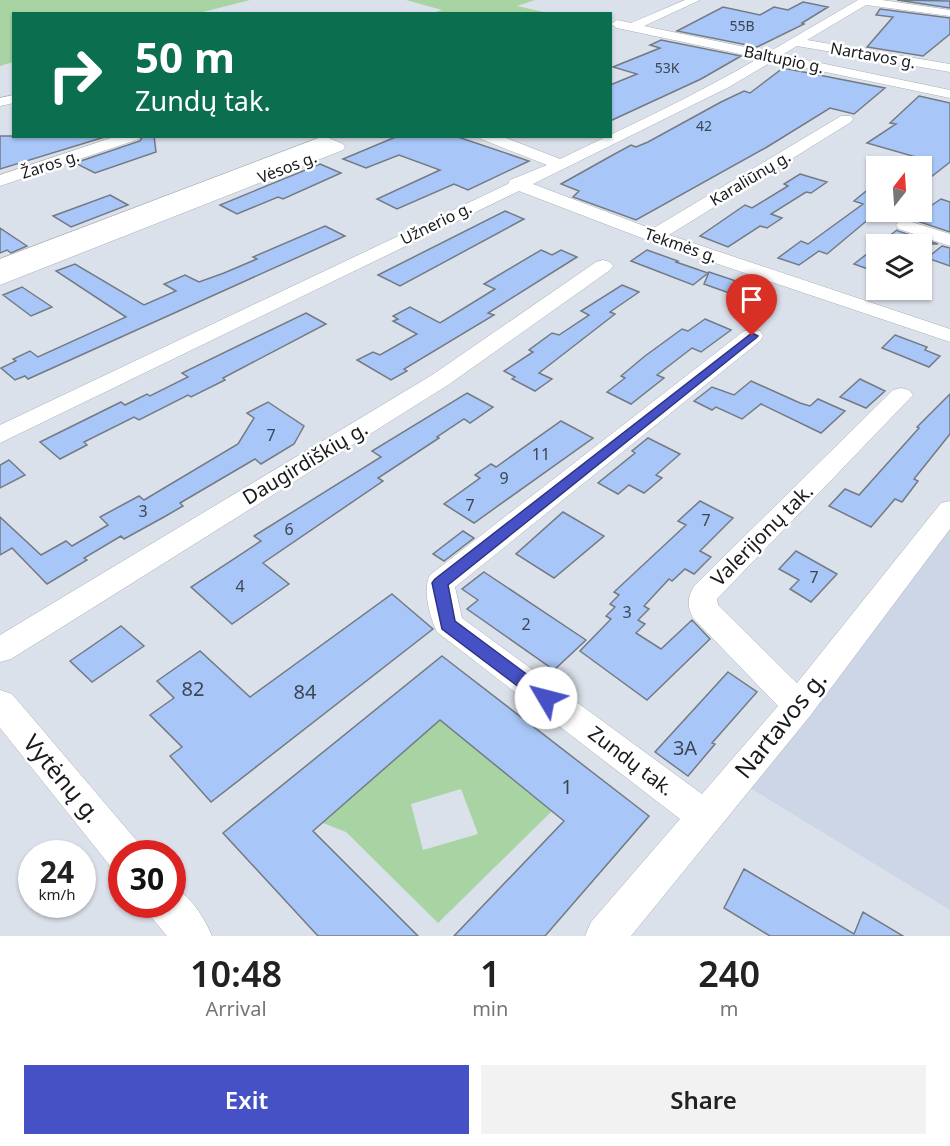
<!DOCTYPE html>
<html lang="en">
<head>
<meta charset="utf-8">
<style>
  body { margin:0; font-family:"Noto Sans",sans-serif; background:#f2f2f2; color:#222; height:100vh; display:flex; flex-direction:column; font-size:22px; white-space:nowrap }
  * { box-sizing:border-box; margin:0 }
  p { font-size:20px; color:#767676 }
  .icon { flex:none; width:33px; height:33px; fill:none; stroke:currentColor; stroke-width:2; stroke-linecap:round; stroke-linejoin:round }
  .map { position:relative; height:936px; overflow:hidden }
  .details { display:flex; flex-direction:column; background:#fff; flex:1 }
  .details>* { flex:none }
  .top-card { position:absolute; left:12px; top:12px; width:600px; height:126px; border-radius:0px; box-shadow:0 2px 4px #0004; background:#0b6e4f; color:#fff; overflow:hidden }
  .needle { width:39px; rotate:17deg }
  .controls { position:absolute; left:866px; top:156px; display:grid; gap:12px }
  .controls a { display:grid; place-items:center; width:66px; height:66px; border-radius:0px; background:#fff; box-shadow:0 2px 4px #0004; font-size:30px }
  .speed { position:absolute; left:18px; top:840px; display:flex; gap:12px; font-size:30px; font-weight:700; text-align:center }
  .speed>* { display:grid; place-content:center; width:78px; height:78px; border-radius:50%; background:#fff; box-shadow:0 2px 4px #0004; line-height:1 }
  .speed small { font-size:15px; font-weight:400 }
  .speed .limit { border:9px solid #d22; background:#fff; color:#111 }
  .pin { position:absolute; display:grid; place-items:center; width:51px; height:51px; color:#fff; margin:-62px -26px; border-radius:50% 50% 50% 0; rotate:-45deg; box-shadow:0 0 6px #0007 }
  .pin .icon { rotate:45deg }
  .me { position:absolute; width:66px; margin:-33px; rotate:307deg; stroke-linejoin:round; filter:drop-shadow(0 0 4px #0008) }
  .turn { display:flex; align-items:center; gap:21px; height:126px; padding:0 24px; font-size:27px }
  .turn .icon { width:78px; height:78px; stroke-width:2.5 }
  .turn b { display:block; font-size:42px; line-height:51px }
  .eta { display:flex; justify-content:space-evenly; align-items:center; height:102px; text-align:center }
  .eta b { font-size:36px; font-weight:600; line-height:42px }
  .action { display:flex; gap:12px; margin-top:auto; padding:12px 24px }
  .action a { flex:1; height:69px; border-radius:0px; background:#4651c6; color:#fff; font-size:24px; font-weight:600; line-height:69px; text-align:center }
  .action a+a { background:#f2f2f2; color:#222 }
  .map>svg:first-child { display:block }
  .built { fill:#ccd6e6 }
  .green { fill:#a8d4a3; fill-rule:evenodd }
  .building { fill:#a8c7f8; stroke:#747a82; stroke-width:1.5 }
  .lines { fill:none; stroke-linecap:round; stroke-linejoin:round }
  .minor-casing { stroke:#a8aeb7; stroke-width:1 }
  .minor { fill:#fff; fill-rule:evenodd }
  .route { fill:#4651c6; stroke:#2e3581; stroke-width:1.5 }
  .labels { text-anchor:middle; stroke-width:5; stroke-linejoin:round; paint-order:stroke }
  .far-number-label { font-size:14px; fill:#3c4554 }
  .far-street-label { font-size:16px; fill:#181a1e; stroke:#fff }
  .number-label { font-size:16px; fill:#3c4554 }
  .street-label { font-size:20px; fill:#181a1e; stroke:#fff }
  .near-number-label { font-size:20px; fill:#3c4554 }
  .near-street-label { font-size:24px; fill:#181a1e; stroke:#fff }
</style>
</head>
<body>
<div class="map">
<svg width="950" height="936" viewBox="0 0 950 936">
  <rect width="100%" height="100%" fill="#dbe1eb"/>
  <path class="built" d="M950,525V910L750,788Z"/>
  <path class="green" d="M0,0H250L199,13L14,14L13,62L0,66Z
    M406,0H535L517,6L548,13H433L442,10Z
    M441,719L552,811L438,923L346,832L323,823ZM461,789L478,834L423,850L411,804Z"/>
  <path class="building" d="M897,0L950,1V8Z
    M803,2L828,7L802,23L804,24L757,47L677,31L723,7L760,15L774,7L788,10Z
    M880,9L950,18V34L923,56L867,47L893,17L876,15Z
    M661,40L741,56L701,79L610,121V85L637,74L613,67L660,48L650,45Z
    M783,68L885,88L854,114L830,108L767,147L636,220L573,197L579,191L561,184L611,156L631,145L636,147L648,142L721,102L744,91L750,93Z
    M919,96L950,103V162L931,177L921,174V166H903L916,157L867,143L896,124L890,123Z
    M0,136H108L0,169Z
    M143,136H154L156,152L95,173L75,163L140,141Z
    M398,136H455L529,161L468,190L454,184L397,209L377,199L440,170L399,155L366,168L343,159Z
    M320,164L341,173L283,199L278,197L237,214L220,205Z
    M800,174L827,182L811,193L806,192L771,214L782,218L767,228L760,226L728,247L700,236L745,205L752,208L788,186L784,184Z
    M876,183V213L827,254L819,251L799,265L778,258L801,241L808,244L863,204L854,201Z
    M110,195L128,205L71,227L53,216Z
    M941,199L950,202V232L911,219Z
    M505,211L524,219L400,286L378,275Z
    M325,226L345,236L28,379L25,376L15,380L1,368L16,361L13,359L30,351L38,357L126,317L56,271L75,264L144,305L176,291L164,284L185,275L199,282L224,273L257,259L253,257Z
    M0,228L27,246L11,253L7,250L0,253Z
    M897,230L898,231L938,244H879Z
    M942,246L950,248V266L927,258Z
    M876,247V272L854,264Z
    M541,250L552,255L561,250L577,257L488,313L494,315L404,369L407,371L391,380L357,360L373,352L380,355L417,334L393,321L398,319L393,316L410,307L440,323L495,289L484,284Z
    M647,250L678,261L676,262L708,273L693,285L631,261Z
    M709,272L760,289L744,303L729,297L732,294L704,284Z
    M622,285L639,292L610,312L615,314L539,373L552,379L535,391L512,379L515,377L504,371L533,352L529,350L552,333L559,335L589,315L581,311Z
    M22,287L52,307L31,316L3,295Z
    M306,313L326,324L223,378L225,380L191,397L188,395L139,420L134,417L84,442L87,445L60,459L40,442L121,402L125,405L147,394L150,396L188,377L182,373Z
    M705,319L731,330L701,352L692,348L657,375L664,378L631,404L607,392L625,378L621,376L645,356L682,329L688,331Z
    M895,335L927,347L925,350L940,356L929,367L882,348Z
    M860,379L885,391L866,408L840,397Z
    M751,381L800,403L810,406L818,399L845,411L821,433L761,404L742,419L716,407L712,410L694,401L712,387L734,395Z
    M467,393L493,407L470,423L464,419L437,437L439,438L378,478L383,481L263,563L289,584L232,624L191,587L261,541L254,536L381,457L372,451Z
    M950,394V434L914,479L918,481L902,502L895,499L871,527L829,506L845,489L859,495L919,428L917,427Z
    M268,402L304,426L294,444L261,464L255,459L180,503L183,506L164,517L124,539L121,536L84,558L87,560L47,584L12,548L0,555V517L41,555L66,541L72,546L108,525L100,517L139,496L144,500L238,444L254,418L247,413Z
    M561,421L593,438L474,523L444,504L480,478L475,475L491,464L496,467Z
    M648,438L680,454L656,475L662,478L644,493L629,485L618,494L598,483L635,453L632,451Z
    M9,460L25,475L0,488V465Z
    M700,501L733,518L700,551L711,557L694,574L685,569L672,581L669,579L644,606L649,609L638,620L645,624L636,633L661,649L692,620L710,639L647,700L580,651L611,619L606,616L615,607L610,604L619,595L614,592L686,525L678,521Z
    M563,512L604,536L554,578L516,554Z
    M463,531L474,538L444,561L433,554Z
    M796,551L837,574L811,602L790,589L799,580L779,569Z
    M484,572L586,640L554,670L467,609L478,600L462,589Z
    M392,594L433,629L211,802L170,756L182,747L150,715L174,698L157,681L200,651L250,697Z
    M121,626L144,646L92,682L70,661Z
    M442,656L649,816L545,936H454L564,821L440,720L313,831L418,936H318L223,833Z
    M728,672L757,692L712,743L715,744L688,776L655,752Z
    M744,869L854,934L863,912L903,936H770L724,908Z"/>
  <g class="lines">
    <g class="minor-casing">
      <path id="minor" d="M685,0H700L644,26L769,52L858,0H882L950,10V16L866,5L807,40L950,64V72L797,46L782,55L950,90V98L773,61L729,87L533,184L652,229L841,116H851L853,119L851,122L669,235L950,329V342L647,240L519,191L0,443V425L508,184L510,180L547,165L481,139L479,136H501L560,159C627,127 694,96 759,58L617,28L611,24L617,20L631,23Z
        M14,95V103L0,106V98Z
        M117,136H141L139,139L0,186V175Z
        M324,136L343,144L345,147L343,150L0,285V272L2,271L0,272V259Z
        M905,220L950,234V246L899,229L896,225L899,221Z
        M603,260L610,262L613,266L610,270L448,385L11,659L0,662V635L432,375L596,262Z
        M752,330L760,331L763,336L760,341L455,587L462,618L702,794L778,706L693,618C687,606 687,599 694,586L893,390L901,388L909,390L913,395L717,599L718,605L797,683L941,503L950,501V529L810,716L631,936H585L591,922L680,819L437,632C430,618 422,589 430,575L744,331Z
        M0,690L12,694L137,841L142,854H122V871L111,867L0,728Z
        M172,887C190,894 205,919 212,936H167L152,918L147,904H172Z"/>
    </g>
    <use href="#minor" class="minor"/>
  </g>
  <path class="route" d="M752,333L758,336L756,338L448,585L455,621L552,693L555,698L552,703L546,705L540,703L442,629L432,583L435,579Z"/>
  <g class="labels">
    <g class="far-number-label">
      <text x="742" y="31">55B</text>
      <text x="667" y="73">53K</text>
      <text x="704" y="131">42</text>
    </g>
    <g class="far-street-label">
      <text transform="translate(873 55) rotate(10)" y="6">Nartavos g.</text>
      <text transform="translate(784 59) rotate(12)" y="6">Baltupio g.</text>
      <text transform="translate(50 164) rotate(-18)" y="6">Žaros g.</text>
      <text transform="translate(287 167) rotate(-21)" y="6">Vėsos g.</text>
      <text transform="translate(750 178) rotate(-31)" y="6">Karaliūnų g.</text>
      <text transform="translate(436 223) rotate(-26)" y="6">Užnerio g.</text>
      <text transform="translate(681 245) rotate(19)" y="6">Tekmės g.</text>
    </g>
    <g class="number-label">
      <text x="271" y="441">7</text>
      <text x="541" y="460">11</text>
      <text x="504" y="484">9</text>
      <text x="470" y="511">7</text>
      <text x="143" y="517">3</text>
      <text x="706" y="526">7</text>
      <text x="289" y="535">6</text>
      <text x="814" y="583">7</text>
      <text x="240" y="592">4</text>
      <text x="627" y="618">3</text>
      <text x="526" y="630">2</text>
    </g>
    <g class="street-label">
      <text transform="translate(305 463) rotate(-31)" y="7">Daugirdiškių g.</text>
      <text transform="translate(762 535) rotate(-45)" y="7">Valerijonų tak.</text>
      <text transform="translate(631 761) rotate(37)" y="7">Zundų tak.</text>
    </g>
    <g class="near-number-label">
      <text x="193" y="696">82</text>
      <text x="305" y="699">84</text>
      <text x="685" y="755">3A</text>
      <text x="567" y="794">1</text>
    </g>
    <g class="near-street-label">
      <text transform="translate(781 725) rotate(-51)" y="8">Nartavos g.</text>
      <text transform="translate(62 779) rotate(50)" y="8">Vytėnų g.</text>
    </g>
  </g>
</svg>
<div class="controls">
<a><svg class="needle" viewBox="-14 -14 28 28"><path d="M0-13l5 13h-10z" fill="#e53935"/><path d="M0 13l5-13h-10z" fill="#767676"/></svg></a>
<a><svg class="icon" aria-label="layers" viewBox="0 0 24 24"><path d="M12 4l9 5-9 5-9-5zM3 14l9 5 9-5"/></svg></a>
</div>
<div class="speed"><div>24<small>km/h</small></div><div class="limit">30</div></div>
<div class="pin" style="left:752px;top:336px;background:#d93025"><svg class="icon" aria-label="arrive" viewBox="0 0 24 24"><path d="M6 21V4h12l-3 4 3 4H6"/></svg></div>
<svg class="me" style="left:546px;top:698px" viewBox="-20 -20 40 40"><circle r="19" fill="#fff"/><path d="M0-13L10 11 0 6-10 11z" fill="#4651c6"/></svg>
<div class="top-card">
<div class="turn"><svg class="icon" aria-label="right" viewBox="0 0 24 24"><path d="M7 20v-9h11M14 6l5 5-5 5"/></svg><div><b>50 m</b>Zundų tak.</div></div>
</div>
</div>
<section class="details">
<div class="eta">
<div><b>10:48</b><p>Arrival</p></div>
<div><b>1</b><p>min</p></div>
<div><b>240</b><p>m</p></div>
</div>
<div class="action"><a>Exit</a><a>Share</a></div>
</section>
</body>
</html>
